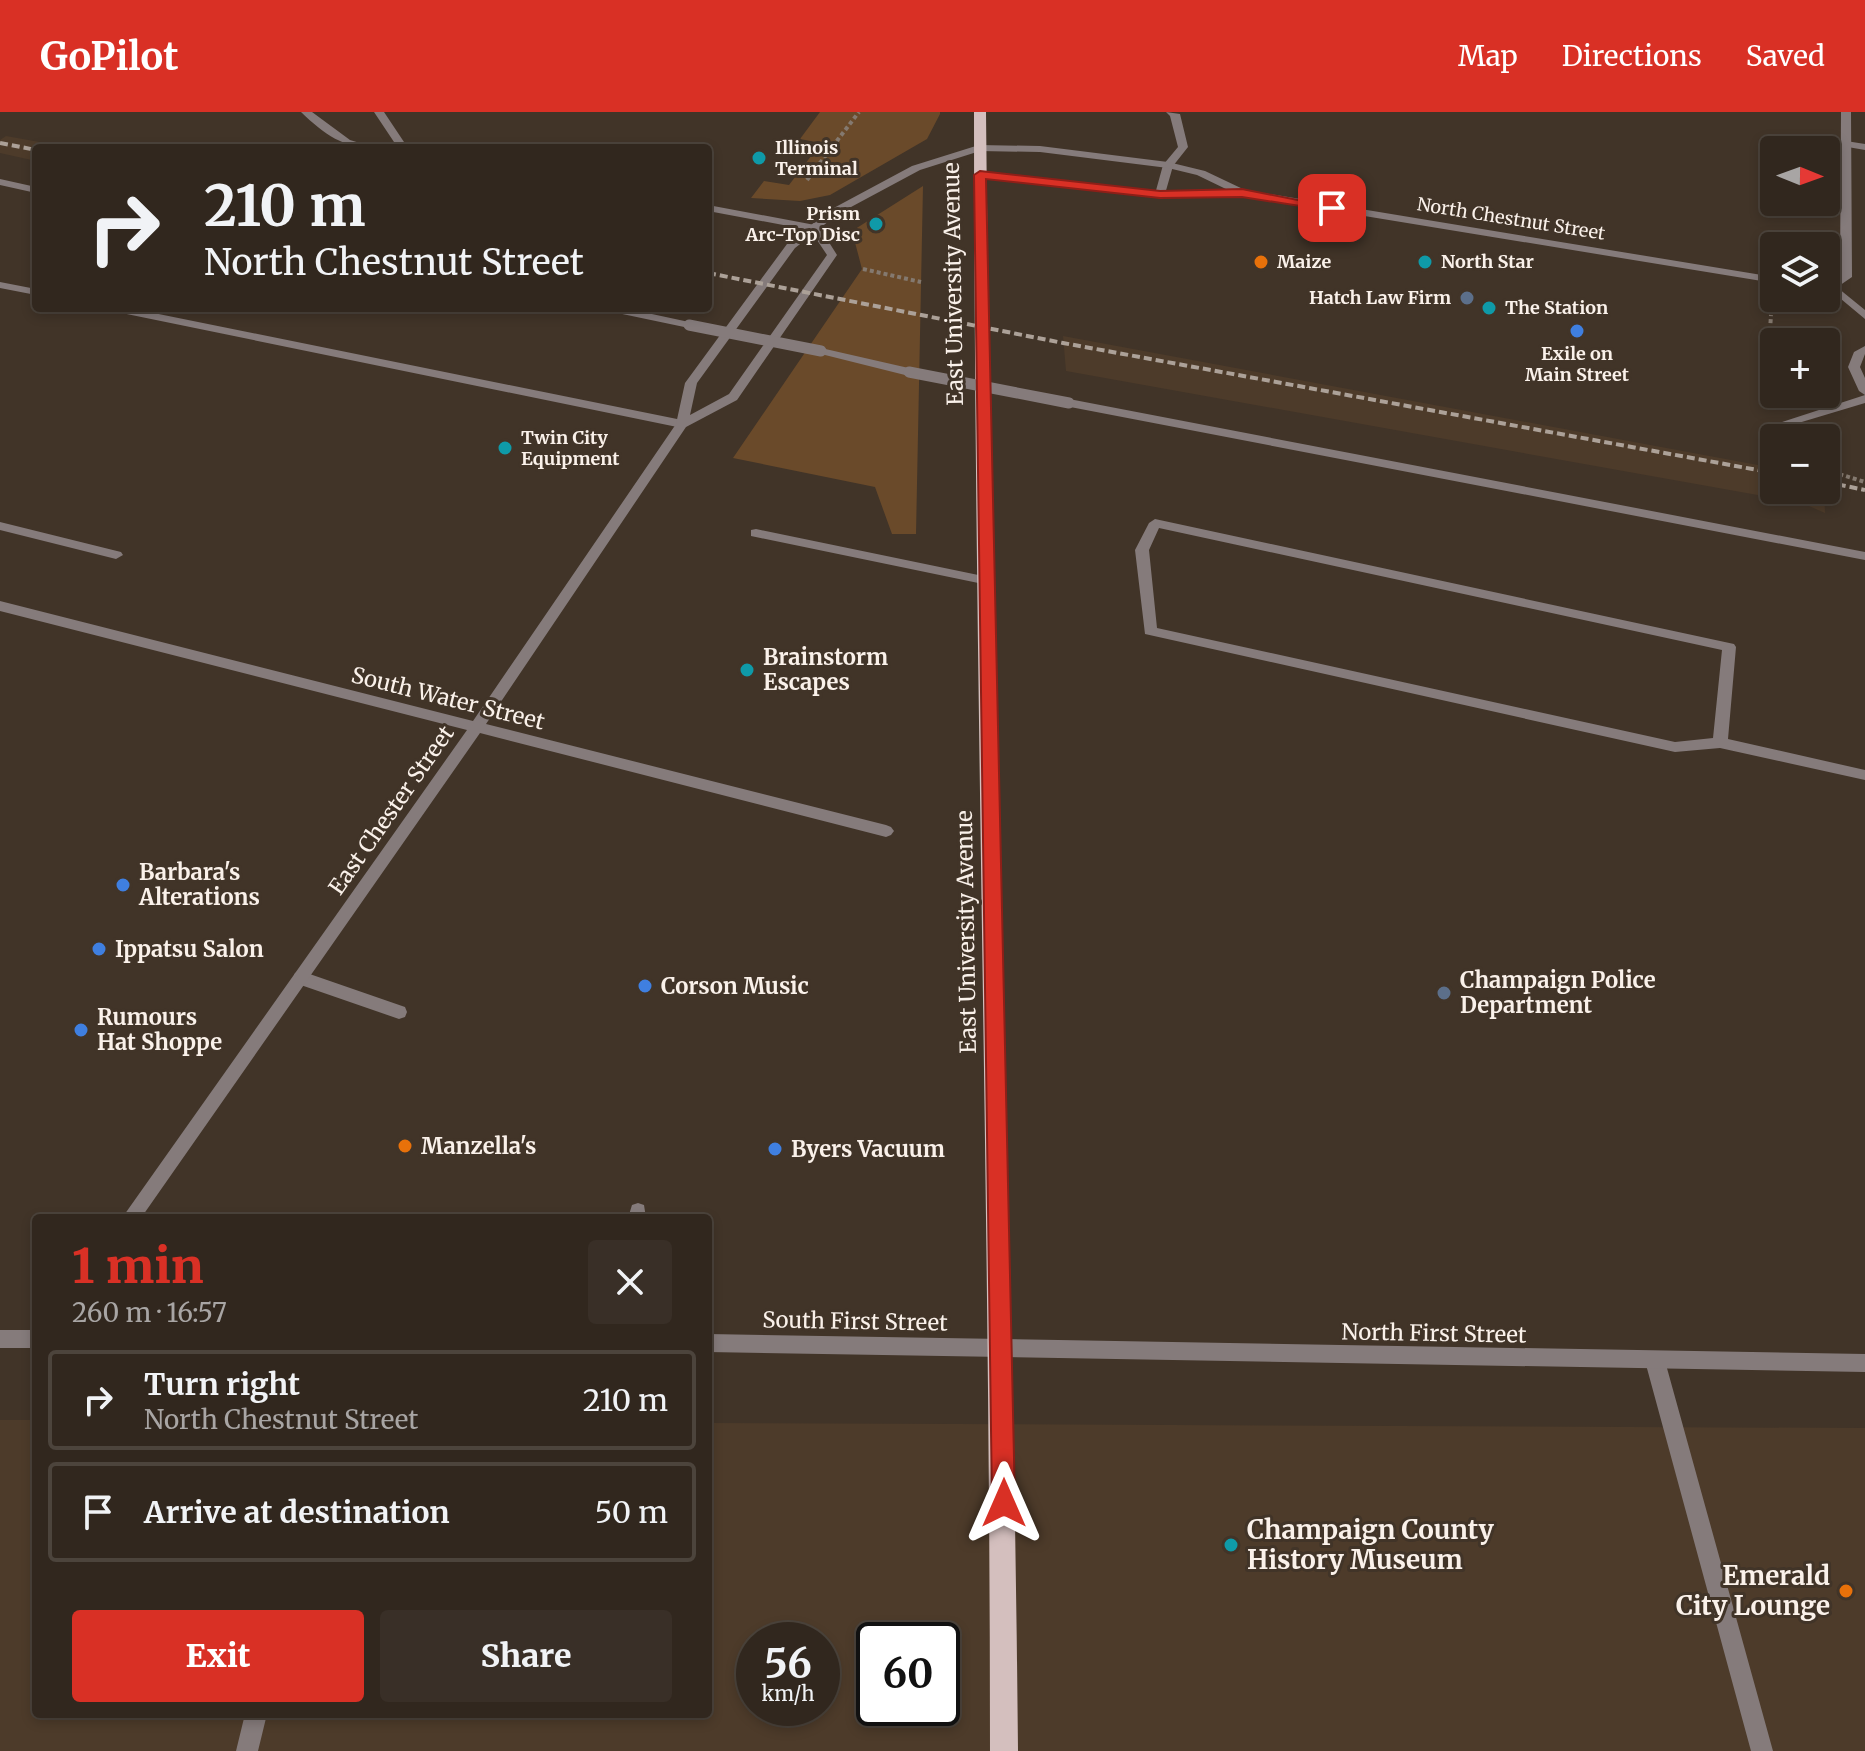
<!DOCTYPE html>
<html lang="en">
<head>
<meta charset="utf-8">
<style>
  body { margin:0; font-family:Merriweather,serif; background:#392f27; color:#f1f3f6; height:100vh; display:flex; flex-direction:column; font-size:30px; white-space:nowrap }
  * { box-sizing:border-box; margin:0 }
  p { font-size:26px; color:#a8a5a4 }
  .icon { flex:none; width:44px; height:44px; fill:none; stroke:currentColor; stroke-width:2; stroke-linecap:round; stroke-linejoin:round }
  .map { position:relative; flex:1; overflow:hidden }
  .panel { position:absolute; left:32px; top:1102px; width:680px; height:504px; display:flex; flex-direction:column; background:#31271e; border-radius:8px; box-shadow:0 4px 12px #0003,0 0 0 2px #4c443c }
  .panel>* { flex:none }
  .top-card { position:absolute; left:32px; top:32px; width:680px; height:168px; border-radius:8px; box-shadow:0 4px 12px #0003,0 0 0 2px #4c443c; background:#31271e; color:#f1f3f6; overflow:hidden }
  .needle { width:52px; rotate:91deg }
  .buttons { position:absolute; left:1760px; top:24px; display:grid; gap:16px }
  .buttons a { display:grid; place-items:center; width:80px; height:80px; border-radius:8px; background:#31271e; box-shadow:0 4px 12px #0003,0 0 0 2px #4c443c; font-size:40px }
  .speed { position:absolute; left:736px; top:1510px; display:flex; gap:16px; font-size:40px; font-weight:700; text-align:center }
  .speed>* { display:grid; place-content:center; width:104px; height:104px; border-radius:50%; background:#31271e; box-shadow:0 4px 12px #0003,0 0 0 2px #4c443c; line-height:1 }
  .speed small { font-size:20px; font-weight:400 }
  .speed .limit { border:4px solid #111; border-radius:12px; background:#fff; color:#111 }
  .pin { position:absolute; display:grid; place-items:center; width:68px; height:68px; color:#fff; margin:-34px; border-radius:16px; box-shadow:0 4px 12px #0006 }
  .me { position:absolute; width:88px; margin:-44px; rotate:0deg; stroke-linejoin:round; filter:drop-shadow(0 0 6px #0008) }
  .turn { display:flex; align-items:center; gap:28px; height:168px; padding:0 40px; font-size:36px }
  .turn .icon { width:104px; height:104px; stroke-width:2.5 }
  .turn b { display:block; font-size:56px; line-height:68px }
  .round { display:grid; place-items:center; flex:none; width:84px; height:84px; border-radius:8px; background:#392f27 }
  .headline { display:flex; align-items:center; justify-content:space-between; height:136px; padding:0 40px }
  h1 { font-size:48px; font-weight:800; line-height:60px; color:#d93025 }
  .primary-button { display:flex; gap:16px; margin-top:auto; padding:16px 40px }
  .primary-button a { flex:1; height:92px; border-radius:8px; background:#d93025; color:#fff; font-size:32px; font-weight:800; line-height:92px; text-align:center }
  .primary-button a+a { background:#392f27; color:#f1f3f6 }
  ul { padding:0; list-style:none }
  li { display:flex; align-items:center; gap:24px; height:100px; margin:0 16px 12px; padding:0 24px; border:4px solid #4c443c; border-radius:8px }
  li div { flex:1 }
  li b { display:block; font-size:30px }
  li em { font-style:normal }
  header { display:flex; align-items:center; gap:48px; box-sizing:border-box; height:112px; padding:0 40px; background:#d93025; color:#fff }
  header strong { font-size:38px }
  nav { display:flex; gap:44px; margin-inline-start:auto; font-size:28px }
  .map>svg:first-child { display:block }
  .built { fill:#4d3b2a; fill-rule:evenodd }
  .green { fill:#6a4a2a }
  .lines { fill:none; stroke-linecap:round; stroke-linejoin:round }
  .path { stroke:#84796f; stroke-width:4; stroke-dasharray:4 3; stroke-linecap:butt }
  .service { fill:#857b7b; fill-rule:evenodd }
  .minor { fill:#857b7b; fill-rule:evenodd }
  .tertiary { fill:#857b7b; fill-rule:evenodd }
  .primary { fill:#d4bfbe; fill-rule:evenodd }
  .rail { stroke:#aca198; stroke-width:4; stroke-dasharray:8 4; stroke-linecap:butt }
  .service-bridge { stroke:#857b7b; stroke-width:11 }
  .route { fill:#d93025; stroke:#8d1f18; stroke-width:2 }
  .culture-dot { fill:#0f9aa8; stroke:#413428; stroke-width:3 }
  .food-dot { fill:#e8710a; stroke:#413428; stroke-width:3 }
  .service-dot { fill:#5c6f8a; stroke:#413428; stroke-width:3 }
  .shop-dot { fill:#3f7fe0; stroke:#413428; stroke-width:3 }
  .labels { text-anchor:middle; stroke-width:6; stroke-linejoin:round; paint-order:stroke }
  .far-poi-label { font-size:18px; font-weight:bold; fill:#faf1ea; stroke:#413428; text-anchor:start }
  .far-street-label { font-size:18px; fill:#faf1ea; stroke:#413428 }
  .street-label { font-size:22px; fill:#faf1ea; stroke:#413428 }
  .poi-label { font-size:22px; font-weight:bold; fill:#faf1ea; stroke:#413428; text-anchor:start }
  .near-poi-label { font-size:26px; font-weight:bold; fill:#faf1ea; stroke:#413428; text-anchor:start }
</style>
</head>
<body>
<header>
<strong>GoPilot</strong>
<nav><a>Map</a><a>Directions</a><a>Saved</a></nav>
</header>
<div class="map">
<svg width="1865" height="1639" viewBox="0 0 1865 1639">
  <rect width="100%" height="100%" fill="#413428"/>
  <path class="built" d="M6,24L73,36H36V49L0,41V28Z
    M1063,224L1774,356V378H1824L1825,401L1802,391L1066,259Z
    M0,1308H36V1602H708V1311L1865,1316V1639H0ZM754,1528H822V1596H754ZM874,1528H942V1596H874Z"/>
  <path class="green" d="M820,0H940V2L927,27L830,83L800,89L751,86L764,69L789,73L821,31L800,27Z
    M923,74L916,422H892L875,375L733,346L862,157L852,119Z"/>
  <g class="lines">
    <path class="path" d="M804,52L817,54
      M807,68L859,0
      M863,157L921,170
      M1766,281L1771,203
      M1826,358L1865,370"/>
    <path class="service" d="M301,0H312L350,28L376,36C343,36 325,23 301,0Z
      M374,0H384L408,36H398Z
      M1166,0L1180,2L1188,35L1173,54L1165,82L1160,85L1155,82L1163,53L1178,35L1170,4Z
      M1846,29L1865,32V38L1842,34L1841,32Z
      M0,67L36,75V81L0,73Z
      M708,93L815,113L820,116L815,119L708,99Z
      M0,170L36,177V183L0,176Z
      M1833,172L1865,198V207L1829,177V173Z
      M106,196H129L682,308L688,312L682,316L112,199Z
      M602,196H624L689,210L695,213L689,216L608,199Z
      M1865,234V242L1860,255L1865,266V283L1859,279L1848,255L1854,240Z
      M821,236L913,257L915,260L909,264L817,241V237Z
      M1865,283V291L1785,315L1779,311Z
      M1069,287L1865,440V448L1065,294V288Z
      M1155,407L1734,532L1736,535L1728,627L1865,658V668L1720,636L1675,640L1145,522L1135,438L1149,411ZM1159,416L1722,538L1713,626L1675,630L1157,516L1149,438Z
      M0,410L121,440L123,443L116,447L0,418Z
      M756,417L988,465L995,469L988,473L751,424V418Z
      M301,859L405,895L407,900L405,905L399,907L295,871L293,866L295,861Z
      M638,1091L644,1093L646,1106H628L632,1093Z
      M1655,1240L1662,1243L1665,1249L1773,1639H1751L1645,1249L1648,1243Z
      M245,1602H267L258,1639H236Z"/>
    <path class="minor" d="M1841,0H1851L1852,165L1833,178L1826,177V171H1831L1840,164Z
      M979,33L1040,34L1168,50L1205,59L1245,78L1774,165V171L1242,84L1160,85L980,66L975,63L980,60L1160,79L1228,78L1197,63L1168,56L1040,40L980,39L920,58L838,102L820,116L837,143L737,288L686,315L486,612L886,713L891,715L894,719L891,723L886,725L480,621L141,1106H122L467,618L0,499V489L473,609L676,312L685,271L787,132L830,98L912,54ZM813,122L827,143L729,282L690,303L697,271L795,136Z"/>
    <path class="tertiary" d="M0,1218H36V1236H0Z
      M708,1222L1865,1242V1260L708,1240Z"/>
    <path class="primary" d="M974,0H986C991,546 1013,1093 1018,1639H990C990,1093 974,546 974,0Z"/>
    <path class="rail" d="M0,31L36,38
      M708,161L1063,231L1774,361
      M1826,370L1865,378"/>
    <path class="service-bridge" d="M689,213L821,239
      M909,260L1069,291"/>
  </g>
  <path class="route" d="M980,59L1160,79L1242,77L1338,96L1332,99L1242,85L1160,86L986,67L1015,1391L1012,1399L1004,1402L995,1399L992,1391L974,63Z"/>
  <g class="culture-dot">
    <circle cx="759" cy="46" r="8"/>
    <circle cx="876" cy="112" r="8"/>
    <circle cx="1425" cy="150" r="8"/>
    <circle cx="1489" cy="196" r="8"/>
    <circle cx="505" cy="336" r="8"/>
    <circle cx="747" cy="558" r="8"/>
    <circle cx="1231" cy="1433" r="8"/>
  </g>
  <g class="food-dot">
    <circle cx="1261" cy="150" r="8"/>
    <circle cx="405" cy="1034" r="8"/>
    <circle cx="1846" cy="1479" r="8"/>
  </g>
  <g class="service-dot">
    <circle cx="1467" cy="186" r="8"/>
    <circle cx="1444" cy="881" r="8"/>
  </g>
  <g class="shop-dot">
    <circle cx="1577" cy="219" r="8"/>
    <circle cx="123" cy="773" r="8"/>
    <circle cx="99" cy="837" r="8"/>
    <circle cx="645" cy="874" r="8"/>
    <circle cx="81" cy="918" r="8"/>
    <circle cx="775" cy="1037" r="8"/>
  </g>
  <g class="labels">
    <g class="far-poi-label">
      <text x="775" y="42">Illinois<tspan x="775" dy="21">Terminal</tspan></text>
      <text x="860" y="108" text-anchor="end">Prism<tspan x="860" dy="21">Arc-Top Disc</tspan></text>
      <text x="1277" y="156">Maize</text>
      <text x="1441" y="156">North Star</text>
      <text x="1451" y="192" text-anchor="end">Hatch Law Firm</text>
      <text x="1505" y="202">The Station</text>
      <text x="1577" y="248" text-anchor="middle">Exile on<tspan x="1577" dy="21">Main Street</tspan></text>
      <text x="521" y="332">Twin City<tspan x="521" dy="21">Equipment</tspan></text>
    </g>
    <g class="far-street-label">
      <text transform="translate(1511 107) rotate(9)" y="6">North Chestnut Street</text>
    </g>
    <g class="street-label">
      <text transform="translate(953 172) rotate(-91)" y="8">East University Avenue</text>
      <text transform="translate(448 586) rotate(14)" y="8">South Water Street</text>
      <text transform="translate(391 698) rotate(-55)" y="8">East Chester Street</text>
      <text transform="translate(966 820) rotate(-91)" y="8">East University Avenue</text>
      <text transform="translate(855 1209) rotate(1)" y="8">South First Street</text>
      <text transform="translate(1434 1221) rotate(1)" y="8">North First Street</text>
    </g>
    <g class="poi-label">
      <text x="763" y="553">Brainstorm<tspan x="763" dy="25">Escapes</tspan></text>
      <text x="139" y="768">Barbara's<tspan x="139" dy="25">Alterations</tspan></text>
      <text x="115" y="845">Ippatsu Salon</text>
      <text x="1460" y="876">Champaign Police<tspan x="1460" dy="25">Department</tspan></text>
      <text x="661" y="882">Corson Music</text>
      <text x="97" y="913">Rumours<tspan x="97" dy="25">Hat Shoppe</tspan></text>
      <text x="421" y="1042">Manzella's</text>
      <text x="791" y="1045">Byers Vacuum</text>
    </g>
    <g class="near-poi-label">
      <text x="1247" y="1427">Champaign County<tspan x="1247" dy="30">History Museum</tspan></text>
      <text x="1830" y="1473" text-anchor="end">Emerald<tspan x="1830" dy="30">City Lounge</tspan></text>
    </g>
  </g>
</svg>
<div class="buttons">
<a><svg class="needle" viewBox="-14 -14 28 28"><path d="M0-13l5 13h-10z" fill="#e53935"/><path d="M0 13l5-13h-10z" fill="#a8a5a4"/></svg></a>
<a><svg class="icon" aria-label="layers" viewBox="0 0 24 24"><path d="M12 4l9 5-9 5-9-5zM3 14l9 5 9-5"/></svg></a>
<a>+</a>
<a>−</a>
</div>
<div class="speed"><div>56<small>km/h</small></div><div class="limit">60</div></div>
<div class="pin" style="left:1332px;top:96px;background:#d93025"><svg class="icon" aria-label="arrive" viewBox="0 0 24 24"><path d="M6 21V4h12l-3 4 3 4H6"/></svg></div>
<svg class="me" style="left:1004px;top:1391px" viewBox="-20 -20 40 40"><path d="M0-17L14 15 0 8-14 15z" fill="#d93025" stroke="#fff" stroke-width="4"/></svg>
<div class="top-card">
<div class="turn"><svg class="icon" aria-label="right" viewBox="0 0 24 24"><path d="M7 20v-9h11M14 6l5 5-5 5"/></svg><div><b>210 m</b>North Chestnut Street</div></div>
</div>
<section class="panel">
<div class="headline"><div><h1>1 min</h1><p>260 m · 16:57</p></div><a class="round"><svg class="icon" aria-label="close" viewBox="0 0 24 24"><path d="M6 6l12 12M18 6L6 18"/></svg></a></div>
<ul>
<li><svg class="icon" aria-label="right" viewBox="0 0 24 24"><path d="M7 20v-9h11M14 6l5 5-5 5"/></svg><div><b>Turn right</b><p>North Chestnut Street</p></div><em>210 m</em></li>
<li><svg class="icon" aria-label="arrive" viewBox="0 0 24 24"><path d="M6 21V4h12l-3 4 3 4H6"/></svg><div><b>Arrive at destination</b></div><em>50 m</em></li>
</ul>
<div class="primary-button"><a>Exit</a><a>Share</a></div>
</section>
</div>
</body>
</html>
